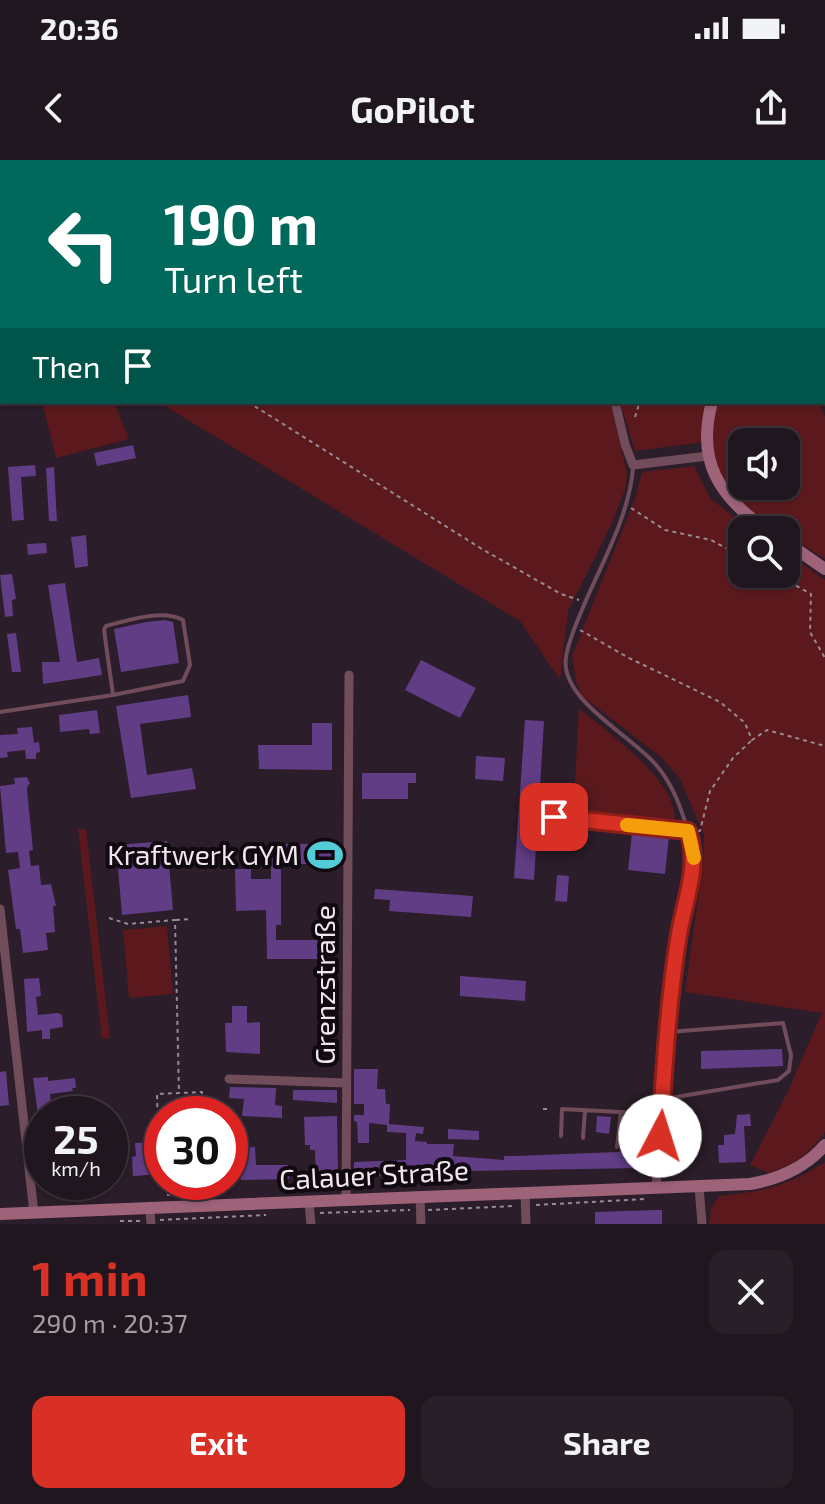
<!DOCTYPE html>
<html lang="en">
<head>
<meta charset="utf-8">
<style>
  body { margin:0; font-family:"Exo 2",sans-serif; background:#281f28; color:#f1f3f6; height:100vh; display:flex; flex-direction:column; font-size:30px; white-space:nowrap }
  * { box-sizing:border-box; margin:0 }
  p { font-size:26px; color:#a29fa4 }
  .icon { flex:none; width:44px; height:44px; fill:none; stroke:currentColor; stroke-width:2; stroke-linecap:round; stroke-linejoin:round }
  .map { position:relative; height:1064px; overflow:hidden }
  .panel { display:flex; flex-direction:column; background:#20161f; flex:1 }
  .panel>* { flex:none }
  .top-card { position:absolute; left:0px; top:0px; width:826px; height:244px; box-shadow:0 2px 6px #0004,0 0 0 2px #3d353d; background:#00695c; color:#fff; overflow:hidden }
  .tools { position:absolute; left:728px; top:268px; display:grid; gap:16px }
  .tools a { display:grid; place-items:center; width:72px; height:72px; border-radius:16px; background:#20161f; box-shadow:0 2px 6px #0004,0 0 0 2px #3d353d; font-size:40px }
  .speed { position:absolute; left:24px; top:936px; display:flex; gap:16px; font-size:40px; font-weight:700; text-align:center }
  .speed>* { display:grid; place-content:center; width:104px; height:104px; border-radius:50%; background:#20161f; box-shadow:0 2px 6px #0004,0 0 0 2px #3d353d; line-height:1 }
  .speed small { font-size:20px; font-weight:400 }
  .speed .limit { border:12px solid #d22; background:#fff; color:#111 }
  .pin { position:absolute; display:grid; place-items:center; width:68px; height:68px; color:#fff; margin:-34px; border-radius:16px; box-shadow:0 4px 12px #0006 }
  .me { position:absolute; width:88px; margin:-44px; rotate:5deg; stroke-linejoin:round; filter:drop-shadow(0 0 6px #0008) }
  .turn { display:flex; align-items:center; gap:28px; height:168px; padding:0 32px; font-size:36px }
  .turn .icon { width:104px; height:104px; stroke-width:2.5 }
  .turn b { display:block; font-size:56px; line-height:68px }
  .then { display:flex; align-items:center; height:76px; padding:0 32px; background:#0003; gap:16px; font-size:30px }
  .round { display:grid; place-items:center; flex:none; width:84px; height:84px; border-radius:16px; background:#281f28 }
  .headline { display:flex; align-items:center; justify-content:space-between; height:136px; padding:0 32px }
  h1 { font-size:48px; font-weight:700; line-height:60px; color:#d93025 }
  .primary-button { display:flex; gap:16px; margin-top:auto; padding:16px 32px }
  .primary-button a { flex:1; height:92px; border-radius:16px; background:#d93025; color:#fff; font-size:32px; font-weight:700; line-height:92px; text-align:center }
  .primary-button a+a { background:#281f28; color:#f1f3f6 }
  .status { display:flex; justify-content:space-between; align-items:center; height:56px; padding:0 40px; background:#20161f; direction:ltr }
  .status svg { height:22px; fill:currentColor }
  header { display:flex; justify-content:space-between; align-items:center; height:104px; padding:0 32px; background:#20161f; font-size:36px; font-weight:700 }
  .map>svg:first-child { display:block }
  .green { fill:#5b191d; fill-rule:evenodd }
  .building { fill:#613d86 }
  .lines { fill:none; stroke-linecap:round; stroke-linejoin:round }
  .path { stroke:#968b94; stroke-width:2; stroke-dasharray:4 4; stroke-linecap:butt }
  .lane { stroke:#714c5a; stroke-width:4 }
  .street { stroke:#714c5a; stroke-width:9 }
  .secondary { stroke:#9e6379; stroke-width:12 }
  .highway { stroke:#df83a8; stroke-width:16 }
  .route-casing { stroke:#8d1f18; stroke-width:20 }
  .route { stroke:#d93025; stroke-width:14 }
  .slow { stroke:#f59e0b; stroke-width:14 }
  .labels { text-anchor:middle; stroke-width:8; stroke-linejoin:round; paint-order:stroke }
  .poi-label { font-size:28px; fill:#f0e6ee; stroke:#10090f; text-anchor:end }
  .street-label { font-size:28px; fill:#f0e6ee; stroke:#10090f }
</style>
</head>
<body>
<div class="status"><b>20:36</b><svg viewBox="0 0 49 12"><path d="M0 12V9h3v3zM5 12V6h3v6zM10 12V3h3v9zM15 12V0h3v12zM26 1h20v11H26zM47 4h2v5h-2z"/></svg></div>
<header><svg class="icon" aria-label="back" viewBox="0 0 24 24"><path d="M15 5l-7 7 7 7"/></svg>GoPilot<svg class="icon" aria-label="share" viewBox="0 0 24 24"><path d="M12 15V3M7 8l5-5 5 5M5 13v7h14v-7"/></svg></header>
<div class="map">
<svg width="825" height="1064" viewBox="0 0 825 1064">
  <rect width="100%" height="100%" fill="#2b1d29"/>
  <path class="green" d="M0,0H393L2,2V120Z
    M42,242H114L129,279L56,298Z
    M158,242H610L627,313L626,327L612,363L568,451L560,520L520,461Z
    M620,242H819L825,257V399L786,374V370C766,370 732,335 723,318C716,306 715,294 712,281L635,291ZM742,282H786V326H742Z
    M694,306L710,338L750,370H742V414H786V392L825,420V972C809,994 795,1005 768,1013L750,1005L788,931L822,853L685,832L703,703L704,675L680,619L662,598L582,536L576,521L572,496L635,339L642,312Z
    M579,548C608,573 683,624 674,665L573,659Z
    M78,669H86L110,878L102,879Z
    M167,766L173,834L129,838L123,770Z
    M825,1002V1064H709L711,1048L719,1036C764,1031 786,1027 825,1002Z"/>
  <path class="building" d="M133,285L136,298L97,306L94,293Z
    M35,305L36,316L21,317L24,360L12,361L8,307Z
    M54,307L57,361H49L46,308Z
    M86,375L88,406L75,408L71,377Z
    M46,383L47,393L28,395L27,384Z
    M12,414L16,439L12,440L13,456L5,457L0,415Z
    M65,423L77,502L99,498L102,515L43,524L42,502H60L48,425Z
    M165,460L173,462L179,503L121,512L114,469L146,462Z
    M16,473L21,512H12L7,474Z
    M421,500L476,528L460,558L405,530Z
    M188,535L191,557L140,564L147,615L192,608L196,629L131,638L116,546Z
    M97,550L100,573L90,574L89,569L60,572L59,555Z
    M525,560L544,561L534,720L514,718Z
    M312,563H332V610L259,609L258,585H312Z
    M32,567L34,583L39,582L40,592L36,593V599H26L25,590L7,592L8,597L0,598V575L18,574L17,568Z
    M476,596L505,598L503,621L475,619Z
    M362,613H416V623H408V639H362Z
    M27,617L30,624L28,625L27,630L33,690L29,691L31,706L39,705L41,725L51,724L56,746H53L55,772L46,773L48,790L23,793L20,769H16L8,710L20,708L18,692L6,693L0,626L15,624L14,618Z
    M632,673L669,677L665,714L628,710Z
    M167,681L173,750L122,755L116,685Z
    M271,684H332V704H281V765H276V780H332V799H267L266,750L236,751L235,709H251V719H271Z
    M557,715L569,716L567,742L555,741Z
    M375,729L473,736L471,757L389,751L390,740L374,739Z
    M460,816L526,821L525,841L460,836Z
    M39,818L41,836L36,837L38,855L58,853L62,855L63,867L50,869V879H42V870L27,872L24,819Z
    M232,846H247V863L260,862V894L226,892L225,863H232Z
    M782,889L783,906L701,909V891Z
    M354,909H378L377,929H385L386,944H390L389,964L424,967L423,974L416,973L415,981L427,982V984H454L453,996L504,1000V996H515L618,992L624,990L628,959L646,960L641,1008L415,1012V1015L354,1017V1002L406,1000V973L387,972V965L369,963V983H358L357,962L354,961V955H364V944H354Z
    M6,911L9,945L0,946V912Z
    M48,917V921L75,918L76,928H72L73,931L50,934L52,954H38L33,918Z
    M230,927L276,928L275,945L282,946V958L242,956L244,939L229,938Z
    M293,930H337V943L293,940Z
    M750,954L751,966H744L746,1002L719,1003L718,985H724V975L735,974L737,955Z
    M337,956L338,1018H316L315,990H310V985H305L304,957Z
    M597,956L611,957L609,974L596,972Z
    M448,969L479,971V980L448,979Z
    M153,982V986L162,985V1014L133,1016L132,997L136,996L135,983Z
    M255,987L256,1005H288L289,1019L241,1020L240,1004H230V988Z
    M656,1050H662V1064H595V1052Z"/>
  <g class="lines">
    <path class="path" d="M104,0L108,2
      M150,2V0
      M254,2V0
      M0,30L2,33
      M248,242L482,389L561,434L579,440
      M635,257L639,244L646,242
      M631,348L665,370L711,380L742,397
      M775,414L811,434L810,472L825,498
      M580,470L627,497L720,542L745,563L752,580L767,570L825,586
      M698,671H700L710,631L733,598L752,580
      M109,758L128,764L175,760L179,933
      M176,760L190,759
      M543,949H549
      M162,974L158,975L157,934L202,932L203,954
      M354,1026L368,1027
      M167,1035L207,1032L216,1033
      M536,1045L645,1039
      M428,1050L514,1046
      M320,1053L410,1050
      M160,1060L266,1055
      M120,1061H142"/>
    <path class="lane" d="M548,0V2
      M0,165L2,164
      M0,552L113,535L183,521L190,505L183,460C162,449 128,460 106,466L104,470L113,535
      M554,657L688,671C681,648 673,625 657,606C633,576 559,540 566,497C568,484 574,469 579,457C598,409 629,359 633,308
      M664,939L778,920L789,911L791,895L783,863L669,872
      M561,976L562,949L659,954
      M583,978L585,950
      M617,987L621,952"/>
    <path class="street" d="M575,0V2
      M615,242L625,284L633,305L708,296
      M0,749L34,1053
      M229,919L346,923
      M699,1026L702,1064
      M656,1027C662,945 667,862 678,780C682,745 701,707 688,671
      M525,1033L526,1064
      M420,1037L421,1064
      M346,1041L349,515
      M309,1043L311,1064
      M150,1049L151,1064"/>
    <path class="secondary" d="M824,155L825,154
      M712,242C696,301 719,337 767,370
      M786,382L825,409
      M0,1054L750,1024C780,1019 805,1008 825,985"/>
    <path class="highway" d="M720,0L721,2
      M824,222L825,224"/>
  </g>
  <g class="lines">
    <g class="route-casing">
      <path id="route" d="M554,657L688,671C701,706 683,744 678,780C668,844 664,911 660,976"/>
    </g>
    <use href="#route" class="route"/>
    <path class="slow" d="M627,665L688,671L694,698"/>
  </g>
  <defs>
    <g id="stadium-bare" transform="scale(2.76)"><path d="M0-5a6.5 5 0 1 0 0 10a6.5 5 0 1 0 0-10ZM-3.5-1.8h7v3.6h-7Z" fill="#52ccd6" stroke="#10090f" stroke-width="2.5" paint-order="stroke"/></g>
  </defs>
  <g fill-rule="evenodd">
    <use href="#stadium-bare" x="325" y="695"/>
  </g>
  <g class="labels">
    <g class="poi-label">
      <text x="299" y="705">Kraftwerk GYM</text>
    </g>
    <g class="street-label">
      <text transform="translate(325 825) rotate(-90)" y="10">Grenzstraße</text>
      <text transform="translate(374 1015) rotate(-3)" y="10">Calauer Straße</text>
    </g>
  </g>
</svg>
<div class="tools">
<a><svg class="icon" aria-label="sound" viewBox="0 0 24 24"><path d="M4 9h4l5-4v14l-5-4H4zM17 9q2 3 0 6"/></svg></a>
<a><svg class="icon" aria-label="search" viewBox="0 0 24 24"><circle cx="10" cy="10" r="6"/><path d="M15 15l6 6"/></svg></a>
</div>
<div class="speed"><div>25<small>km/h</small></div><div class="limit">30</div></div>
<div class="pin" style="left:554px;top:657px;background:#d93025"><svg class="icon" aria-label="arrive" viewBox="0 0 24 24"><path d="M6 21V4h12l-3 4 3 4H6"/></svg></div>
<svg class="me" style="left:660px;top:976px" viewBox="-20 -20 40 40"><circle r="19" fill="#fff"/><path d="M0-13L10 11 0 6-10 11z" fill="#d93025"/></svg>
<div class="top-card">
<div class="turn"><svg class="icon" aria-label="left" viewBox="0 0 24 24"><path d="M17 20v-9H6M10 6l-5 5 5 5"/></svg><div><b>190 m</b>Turn left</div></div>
<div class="then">Then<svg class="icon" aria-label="arrive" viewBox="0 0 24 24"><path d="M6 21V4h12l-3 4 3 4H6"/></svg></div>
</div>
</div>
<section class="panel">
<div class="headline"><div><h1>1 min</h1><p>290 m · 20:37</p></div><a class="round"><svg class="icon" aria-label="close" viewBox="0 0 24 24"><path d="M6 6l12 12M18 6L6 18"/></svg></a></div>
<div class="primary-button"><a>Exit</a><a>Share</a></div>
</section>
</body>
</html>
